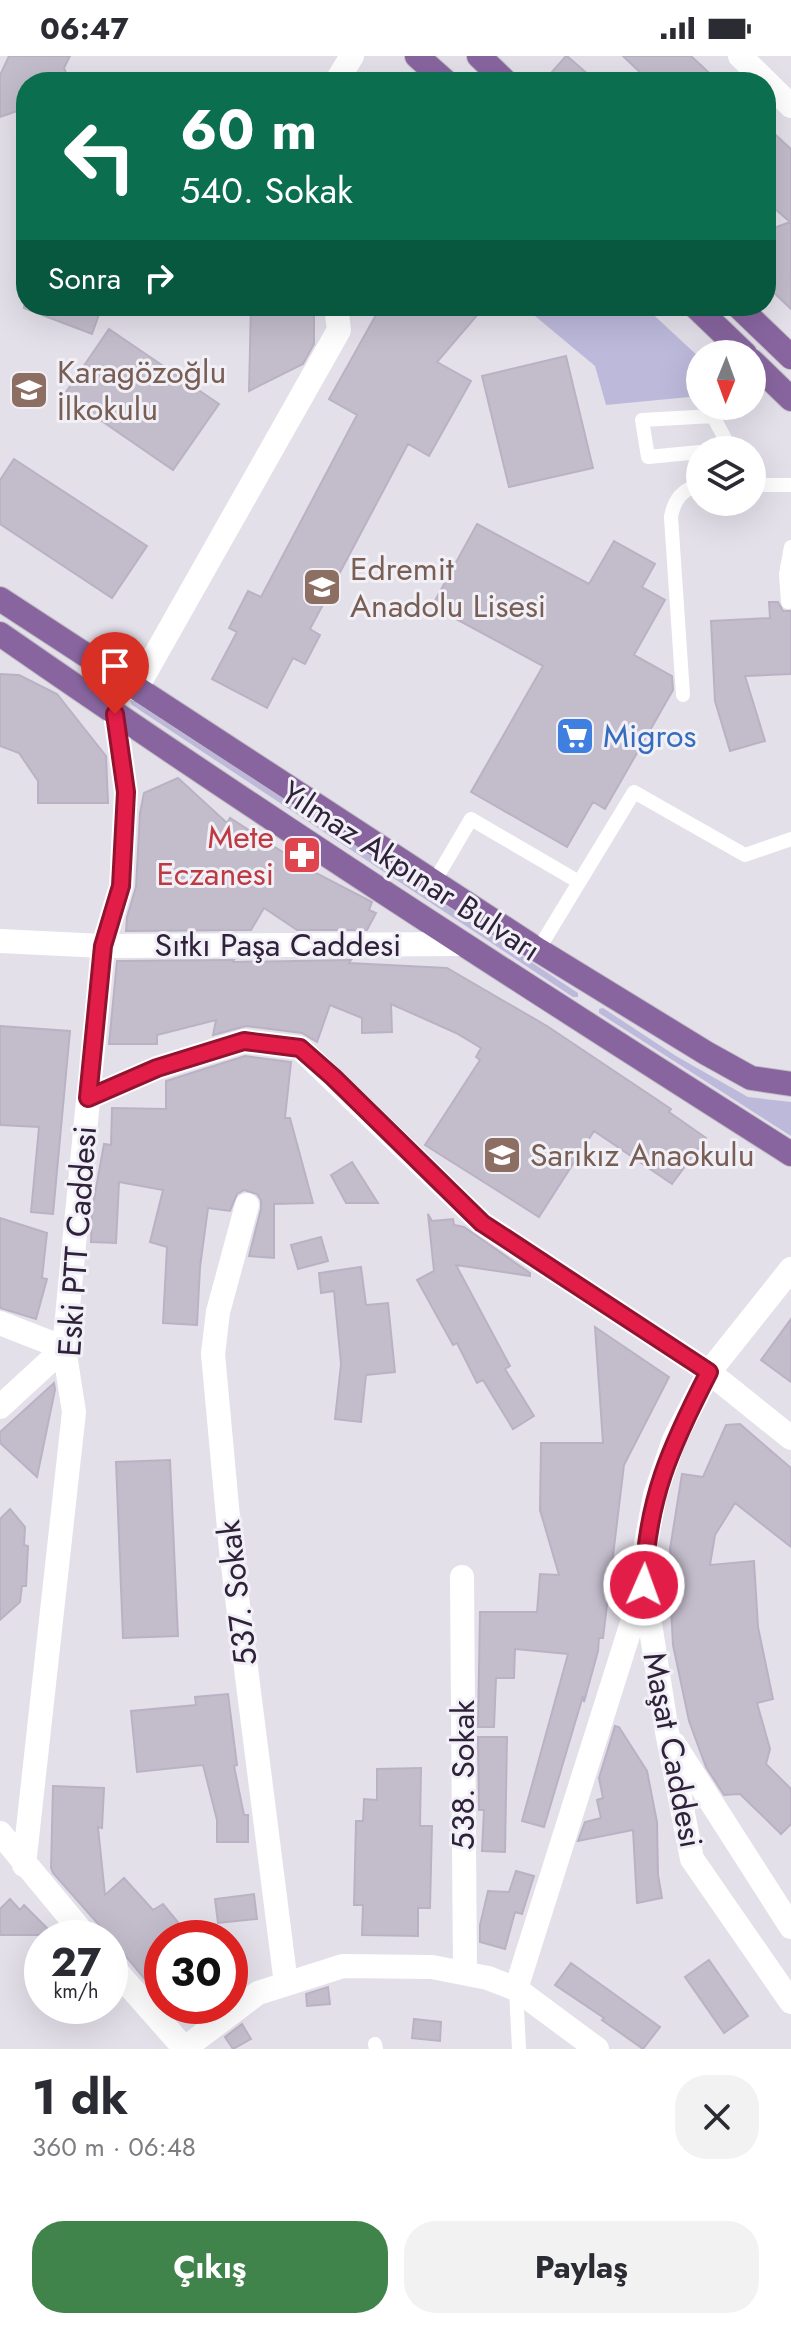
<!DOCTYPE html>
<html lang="tr">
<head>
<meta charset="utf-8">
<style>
  body { margin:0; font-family:Jost,sans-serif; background:#f2f2f3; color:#2b2b33; height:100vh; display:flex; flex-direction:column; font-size:30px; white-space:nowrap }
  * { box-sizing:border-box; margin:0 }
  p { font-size:26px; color:#7c7c81 }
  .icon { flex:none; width:44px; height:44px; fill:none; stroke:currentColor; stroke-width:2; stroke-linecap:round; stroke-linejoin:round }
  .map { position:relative; height:1993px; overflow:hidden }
  .details { display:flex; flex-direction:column; background:#fff; flex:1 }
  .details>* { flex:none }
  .guide { position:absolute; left:16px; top:16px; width:760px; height:244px; border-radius:32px; box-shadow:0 8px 32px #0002; background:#0b6e4f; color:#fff; overflow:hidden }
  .needle { width:52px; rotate:181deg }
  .tools { position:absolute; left:686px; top:284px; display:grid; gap:16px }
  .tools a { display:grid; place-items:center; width:80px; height:80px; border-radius:50%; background:#fff; box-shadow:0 8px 32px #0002; font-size:40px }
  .speed { position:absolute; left:24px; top:1864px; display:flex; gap:16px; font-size:40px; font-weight:700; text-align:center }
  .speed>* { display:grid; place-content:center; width:104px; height:104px; border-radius:50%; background:#fff; box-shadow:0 8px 32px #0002; line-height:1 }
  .speed small { font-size:20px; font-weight:400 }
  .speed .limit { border:12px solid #d22; background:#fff; color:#111 }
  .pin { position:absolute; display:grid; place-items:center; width:68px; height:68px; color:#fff; margin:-82px -34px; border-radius:50% 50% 50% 0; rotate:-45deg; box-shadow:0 0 8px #0007 }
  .pin .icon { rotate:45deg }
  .me { position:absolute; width:88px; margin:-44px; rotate:2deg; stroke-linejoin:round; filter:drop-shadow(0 0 6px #0008) }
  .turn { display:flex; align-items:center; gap:28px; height:168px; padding:0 32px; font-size:36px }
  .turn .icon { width:104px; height:104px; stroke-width:2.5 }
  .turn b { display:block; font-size:56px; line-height:68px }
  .then { display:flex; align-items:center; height:76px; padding:0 32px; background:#0003; gap:16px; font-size:30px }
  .round { display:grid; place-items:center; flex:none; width:84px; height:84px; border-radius:32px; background:#f2f2f3 }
  .head { display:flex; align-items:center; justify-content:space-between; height:136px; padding:0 32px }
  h1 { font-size:48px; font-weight:700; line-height:60px }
  .cta { display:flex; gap:16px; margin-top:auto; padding:16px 32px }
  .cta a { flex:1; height:92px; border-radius:32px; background:#40834b; color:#fff; font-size:32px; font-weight:700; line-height:92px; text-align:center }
  .cta a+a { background:#f2f2f3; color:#2b2b33 }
  .status { display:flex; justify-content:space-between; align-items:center; height:56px; padding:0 40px; background:#fff; direction:ltr }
  .status svg { height:22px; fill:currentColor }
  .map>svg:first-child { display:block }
  .green { fill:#bdb9db }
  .building { fill:#c3bccb; stroke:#bab2c4; stroke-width:2 }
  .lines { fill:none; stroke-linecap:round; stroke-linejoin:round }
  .primary-casing { stroke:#c1bcc4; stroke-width:26 }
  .lane { stroke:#fff; stroke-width:14 }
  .street { stroke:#fff; stroke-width:24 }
  .primary { stroke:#88659f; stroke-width:24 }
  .route-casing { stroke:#92132f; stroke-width:20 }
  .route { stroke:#e11d48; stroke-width:14 }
  .labels { text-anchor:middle; stroke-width:6; stroke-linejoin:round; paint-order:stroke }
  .education-label { font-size:32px; fill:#785e54; stroke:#f2f0f7; text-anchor:start }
  .shop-label { font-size:32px; fill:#366cbe; stroke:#f2f0f7; text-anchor:start }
  .health-label { font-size:32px; fill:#be3a42; stroke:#f2f0f7; text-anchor:end }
  .street-label { font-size:32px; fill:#30213a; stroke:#f2f0f7 }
</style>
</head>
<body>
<div class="status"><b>06:47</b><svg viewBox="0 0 49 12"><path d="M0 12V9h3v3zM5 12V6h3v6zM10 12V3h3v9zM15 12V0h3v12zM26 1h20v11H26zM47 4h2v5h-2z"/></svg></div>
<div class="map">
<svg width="791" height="1993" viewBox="0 0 791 1993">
  <rect width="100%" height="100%" fill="#e4e0ea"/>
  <path class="green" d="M523,250H644L700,302V340L606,349L595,310Z
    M134,643L578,937V941H573L132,649L130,644Z
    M603,952L676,1000L748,1041L791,1046V1080L599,957V953Z"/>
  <path class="building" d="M9,0H70L64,12L70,26H26V52L0,61V19Z
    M566,0H567L597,26H543Z
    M623,0H691L719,26H650Z
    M766,70L791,93V253L766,229V175L790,166L766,145Z
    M24,250H102L92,278L24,252Z
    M251,250H314V288L303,308L249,335Z
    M381,250H485L437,306L471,325L429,400L408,388L310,573L320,579L305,608L293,602L267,652L212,623L237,576L229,572L248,535L261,541L357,359L329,343Z
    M109,273L219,348L173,414L64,339Z
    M566,300L593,412L509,431L482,320Z
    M14,403L147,490L112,542L0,468V424Z
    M477,468L589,528L614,485L655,508L642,531L665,544L634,599L672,620L673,634L605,753L593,746L567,791L471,736L543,610L432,550Z
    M769,546H778L783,555H791V618L745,620L765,685L730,695L715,645L711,565L770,562Z
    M0,618L19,619L57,638L106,700L108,747H38V725L19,697L0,690Z
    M178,722L227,767L230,762L312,815L372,846L369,854L376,857L367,874H297L264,852L251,874L126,875L127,861L136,831L140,757L144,737Z
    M234,904L233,906L351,904L349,907L447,912L547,970L671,1053L669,1056L706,1082L672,1128L594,1075L539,1161L425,1089L480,1004L476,1001L481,992L456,977L391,948L392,976L362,977V962L330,949L317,986L302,977L246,970L213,979L216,964L157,979V988H109L117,905Z
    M0,970L70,975L53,1158L31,1156L39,1071L0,1069Z
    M245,1000L291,1006L285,1062H290L313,1147L274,1148V1202L249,1200L261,1153V1144L257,1138L244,1134L237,1138L230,1155L208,1152L200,1211L197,1269L163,1267L167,1191L150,1186L163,1134L119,1126L116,1187L91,1186L92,1154L104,1088L111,1089L112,1052L166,1053V1025Z
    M352,1106L378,1147H346L331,1119Z
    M428,1158L432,1165L453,1163L454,1169L464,1171L530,1217V1220L456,1209L510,1310L505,1313L534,1360L513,1373L483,1324L477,1327L457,1287L453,1289L417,1224L434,1215Z
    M0,1162L47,1177L42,1222L47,1223L36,1263L0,1252Z
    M321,1181L328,1205L298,1213L291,1189Z
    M361,1211L366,1249L388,1247L395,1316L366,1319L361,1366L335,1363L341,1308L334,1235L321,1237L319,1217Z
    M791,1263V1326L761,1304Z
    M595,1271L669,1321L624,1409L603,1582H599L598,1595L584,1646L583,1640L544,1771L522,1765L568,1598L515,1593L514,1622H496L494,1671H478L480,1556H537L540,1518L559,1519L540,1454L541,1387H603Z
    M54,1327L55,1334L37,1421L0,1387V1376Z
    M740,1368L791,1412V1491L735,1447L715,1479L710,1509L754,1505L758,1571L773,1643L757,1647L770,1693L766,1708L791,1733V1768L781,1778L740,1738L724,1739L706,1711L689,1665L673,1589L671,1550H675L670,1493L682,1418L703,1421L726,1369Z
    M170,1404L178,1580L123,1582L116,1406Z
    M10,1453L25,1471L24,1489L28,1490L26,1530H22L20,1546L0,1564V1463Z
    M228,1638L237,1709L234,1710L244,1759H248V1786H217V1764L203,1709L137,1716L131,1655L196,1649L195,1641Z
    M615,1670L619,1671L647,1715L657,1766L658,1819L662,1842L637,1847L633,1774L578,1785L585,1766L601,1762L597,1744L603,1742L599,1722Z
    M478,1681H507L505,1796L482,1795L484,1754H479Z
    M421,1712L420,1770H432L430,1852H418V1880L362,1879L363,1849H354L356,1765H363L364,1743L377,1744V1713Z
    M53,1730L104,1732L102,1772L98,1771L105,1839L124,1822L153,1854L163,1848L191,1882H162V1944L115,1887L53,1817L51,1812Z
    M516,1815L534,1820L522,1858L515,1856L505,1893L480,1886V1869L488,1835L509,1836Z
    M254,1838L257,1863L218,1867L215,1843Z
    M10,1843L20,1854L24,1849L54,1879H0V1853Z
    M709,1904L748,1960L724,1977L685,1921Z
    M571,1907L660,1971L643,1993L602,1964L604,1962L555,1929Z
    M328,1931L330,1948L307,1950L306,1938Z
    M414,1963L441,1966L440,1985L412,1982Z
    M242,1968L251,1983L233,1993L225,1981Z"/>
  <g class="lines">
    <g class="primary-casing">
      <path id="primary" d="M417,0L446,26
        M479,0L506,26
        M695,250L745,298
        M738,250L791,301
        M752,305L791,343
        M0,543L538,894L706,997L751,1022L791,1028
        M0,578C259,758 525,929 791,1098"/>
    </g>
    <path class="lane" d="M700,396L648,401L642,364L713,360L731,394
      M752,429H791
      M788,546L786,518L791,491
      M683,639L671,461C674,445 682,431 700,431
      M434,826L471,763L579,826
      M538,894L634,736L745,799L791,783
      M516,1933L519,1993
      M375,1988L376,1993"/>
    <path class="street" d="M740,0L791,50
      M336,26L352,0
      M136,633L339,274L336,250
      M0,885L103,890L461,888
      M88,1042L157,1012L244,985L300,992L482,1167L709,1316L791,1382
      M247,1149L218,1256L213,1298L231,1494L286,1928
      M791,1213L709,1316L674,1384L655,1439L645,1493L644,1529L667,1676L692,1803L791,1946
      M0,1267L64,1292L0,1351
      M462,1521L465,1917
      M674,1688L791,1871
      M0,1777L87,1882
      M24,1809L74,1356L64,1292L103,890L121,830L126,736L115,658
      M110,1908L185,1993
      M516,1933L642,1535
      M185,1992L258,1937L343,1910L432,1911L488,1922L516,1933L597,1993"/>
    <use href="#primary" class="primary"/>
  </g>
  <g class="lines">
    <g class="route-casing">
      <path id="route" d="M115,658L126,736L121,830L103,890L88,1042L157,1012L244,985L300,992L333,1021L482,1167L709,1316C671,1390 646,1444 644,1529"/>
    </g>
    <use href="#route" class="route"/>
  </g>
  <defs>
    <g id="school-square" transform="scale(2)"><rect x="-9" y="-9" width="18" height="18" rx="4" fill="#8d6e63" stroke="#f2f0f7"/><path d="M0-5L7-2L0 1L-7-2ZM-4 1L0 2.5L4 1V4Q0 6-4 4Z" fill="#fff"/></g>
    <g id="supermarket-square" transform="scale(2)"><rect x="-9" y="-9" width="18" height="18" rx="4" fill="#3f7fe0" stroke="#f2f0f7"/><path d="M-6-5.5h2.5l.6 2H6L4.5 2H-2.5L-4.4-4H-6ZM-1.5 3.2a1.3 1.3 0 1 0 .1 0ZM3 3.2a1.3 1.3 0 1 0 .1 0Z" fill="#fff"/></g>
    <g id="pharmacy-square" transform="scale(2)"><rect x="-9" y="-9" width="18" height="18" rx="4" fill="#e0444e" stroke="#f2f0f7"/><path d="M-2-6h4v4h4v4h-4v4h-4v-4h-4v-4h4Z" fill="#fff"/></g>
  </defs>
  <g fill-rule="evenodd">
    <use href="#school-square" x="29" y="334"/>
    <use href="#school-square" x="322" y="531"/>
    <use href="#supermarket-square" x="575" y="680"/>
    <use href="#pharmacy-square" x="302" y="799"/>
    <use href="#school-square" x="502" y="1099"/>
  </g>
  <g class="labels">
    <g class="education-label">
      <text x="57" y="327">Karagözoğlu<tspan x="57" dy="37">İlkokulu</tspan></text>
      <text x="350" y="524">Edremit<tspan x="350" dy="37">Anadolu Lisesi</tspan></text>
      <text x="530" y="1110">Sarıkız Anaokulu</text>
    </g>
    <g class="shop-label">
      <text x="603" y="691">Migros</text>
    </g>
    <g class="health-label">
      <text x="274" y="792">Mete<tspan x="274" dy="37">Eczanesi</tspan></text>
    </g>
    <g class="street-label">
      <text transform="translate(411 815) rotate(33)" y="11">Yılmaz Akpınar Bulvarı</text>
      <text x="278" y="900">Sıtkı Paşa Caddesi</text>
      <text transform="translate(77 1185) rotate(-86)" y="11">Eski PTT Caddesi</text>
      <text transform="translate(237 1537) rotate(-97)" y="11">537. Sokak</text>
      <text transform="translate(673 1694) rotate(79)" y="11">Maşat Caddesi</text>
      <text transform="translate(463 1719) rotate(-90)" y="11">538. Sokak</text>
    </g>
  </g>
</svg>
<div class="tools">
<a><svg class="needle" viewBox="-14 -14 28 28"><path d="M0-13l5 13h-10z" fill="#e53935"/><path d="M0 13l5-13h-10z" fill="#7c7c81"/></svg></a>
<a><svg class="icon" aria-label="layers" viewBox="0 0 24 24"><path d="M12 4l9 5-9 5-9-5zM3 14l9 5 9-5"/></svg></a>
</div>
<div class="speed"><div>27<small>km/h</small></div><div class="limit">30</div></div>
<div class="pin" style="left:115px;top:658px;background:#d93025"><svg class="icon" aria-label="arrive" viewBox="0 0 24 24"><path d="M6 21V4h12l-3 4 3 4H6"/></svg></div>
<svg class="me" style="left:644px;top:1529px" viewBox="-20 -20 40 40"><circle r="17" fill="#e11d48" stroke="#fff" stroke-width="3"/><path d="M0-11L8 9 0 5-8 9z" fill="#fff"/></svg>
<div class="guide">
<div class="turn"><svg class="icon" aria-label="left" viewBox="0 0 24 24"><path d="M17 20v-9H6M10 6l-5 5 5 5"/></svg><div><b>60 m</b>540. Sokak</div></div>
<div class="then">Sonra<svg class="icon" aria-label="right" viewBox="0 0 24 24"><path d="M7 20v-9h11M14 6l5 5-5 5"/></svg></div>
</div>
</div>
<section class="details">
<div class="head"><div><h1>1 dk</h1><p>360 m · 06:48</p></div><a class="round"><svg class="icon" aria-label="close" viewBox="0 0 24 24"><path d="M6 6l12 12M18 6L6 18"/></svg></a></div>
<div class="cta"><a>Çıkış</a><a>Paylaş</a></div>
</section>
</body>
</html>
